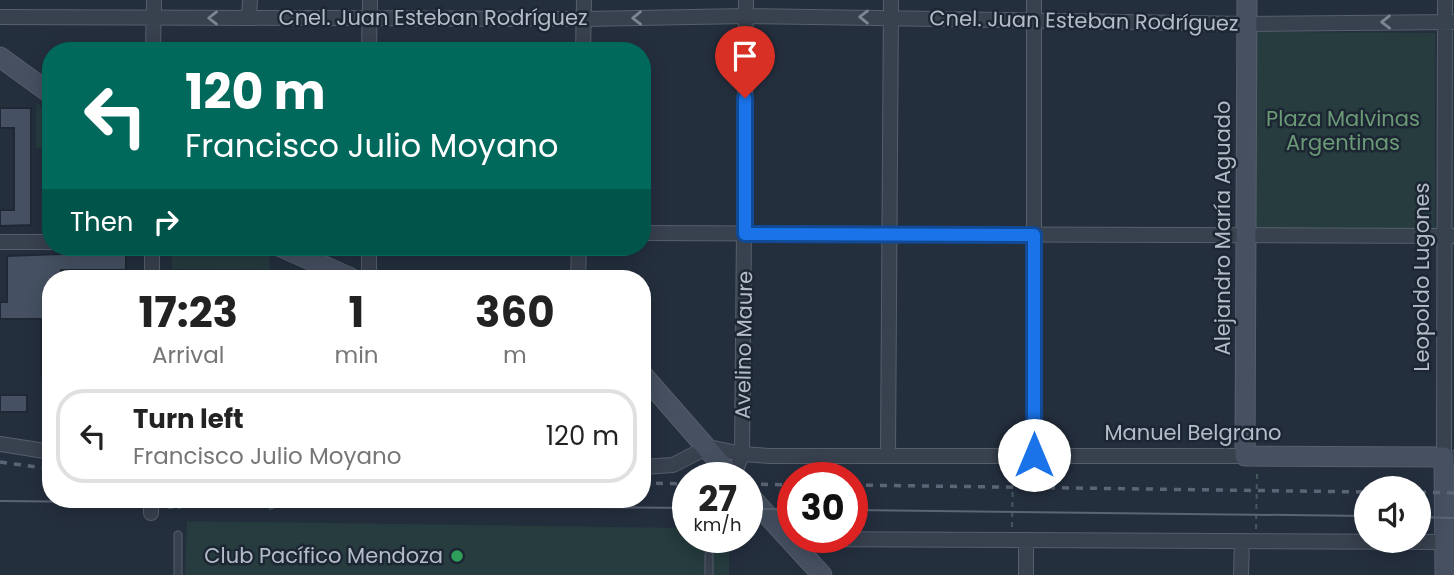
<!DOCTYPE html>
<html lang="en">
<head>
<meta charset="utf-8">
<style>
  body { margin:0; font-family:Poppins,sans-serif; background:#f2f2f2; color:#222; height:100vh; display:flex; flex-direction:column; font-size:26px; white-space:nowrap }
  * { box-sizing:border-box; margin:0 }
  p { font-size:23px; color:#767676 }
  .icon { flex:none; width:38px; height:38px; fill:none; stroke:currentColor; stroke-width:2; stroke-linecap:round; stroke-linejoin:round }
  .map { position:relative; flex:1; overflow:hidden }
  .details { position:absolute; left:42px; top:270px; width:609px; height:238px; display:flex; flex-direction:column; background:#fff; border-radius:28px; box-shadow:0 4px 18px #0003 }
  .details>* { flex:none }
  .guide { position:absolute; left:42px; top:42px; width:609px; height:214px; border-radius:28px; box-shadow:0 4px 18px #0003; background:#00695c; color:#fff; overflow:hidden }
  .buttons { position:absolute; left:1354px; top:476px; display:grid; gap:14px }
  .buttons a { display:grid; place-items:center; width:77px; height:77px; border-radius:50%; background:#fff; box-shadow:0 4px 18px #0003; font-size:35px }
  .speed { position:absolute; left:672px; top:462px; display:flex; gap:14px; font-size:35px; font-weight:700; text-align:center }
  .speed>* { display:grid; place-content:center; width:91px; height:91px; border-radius:50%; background:#fff; box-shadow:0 4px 18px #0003; line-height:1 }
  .speed small { font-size:18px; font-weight:400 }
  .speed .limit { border:10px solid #d22; background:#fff; color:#111 }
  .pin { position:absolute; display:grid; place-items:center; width:60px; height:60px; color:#fff; margin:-72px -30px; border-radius:50% 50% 50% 0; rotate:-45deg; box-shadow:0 0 7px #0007 }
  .pin .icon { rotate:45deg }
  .me { position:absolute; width:77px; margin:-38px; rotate:0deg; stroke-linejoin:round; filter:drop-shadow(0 0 5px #0008) }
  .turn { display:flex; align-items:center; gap:24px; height:147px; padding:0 28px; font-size:32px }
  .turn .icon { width:91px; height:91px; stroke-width:2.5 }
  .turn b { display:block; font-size:49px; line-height:60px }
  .then { display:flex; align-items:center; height:66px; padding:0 28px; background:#0003; gap:14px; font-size:26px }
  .eta { display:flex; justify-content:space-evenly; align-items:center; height:119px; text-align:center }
  .eta b { font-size:42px; font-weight:700; line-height:49px }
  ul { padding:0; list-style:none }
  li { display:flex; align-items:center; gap:21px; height:94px; margin:0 14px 10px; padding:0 14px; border:4px solid #e0e0e0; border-radius:28px }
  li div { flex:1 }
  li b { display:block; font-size:26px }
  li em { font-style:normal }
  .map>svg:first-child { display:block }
  .green { fill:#263c3f }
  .building { fill:#455162; stroke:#1f2835; stroke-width:2 }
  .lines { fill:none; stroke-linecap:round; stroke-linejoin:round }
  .lane-casing { stroke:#565f6c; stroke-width:9 }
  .street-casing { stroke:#565f6c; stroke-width:16 }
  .secondary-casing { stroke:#565f6c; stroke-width:21 }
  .path { stroke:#44595c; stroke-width:2; stroke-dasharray:5 5; stroke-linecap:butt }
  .lane { stroke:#38414e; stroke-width:7 }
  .street { stroke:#38414e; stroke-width:14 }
  .secondary { stroke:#465061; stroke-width:19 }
  .tram { stroke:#5a6575; stroke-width:2 }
  .rail { stroke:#5a6575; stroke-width:3.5; stroke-dasharray:7 7; stroke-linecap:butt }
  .oneway { stroke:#7c8592 }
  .route-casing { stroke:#114b97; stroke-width:18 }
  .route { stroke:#1a73e8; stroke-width:12 }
  .leisure-dot { fill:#2e9e5b; stroke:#1d2633; stroke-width:2.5 }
  .labels { text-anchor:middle; stroke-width:5; stroke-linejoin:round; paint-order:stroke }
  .street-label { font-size:21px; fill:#b4bcc9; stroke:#1d2633 }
  .park-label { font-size:21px; fill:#6b9a76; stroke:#1d2633 }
  .poi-label { font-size:21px; fill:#b4bcc9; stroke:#1d2633; text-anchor:end }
</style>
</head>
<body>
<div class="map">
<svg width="1454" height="575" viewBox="0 0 1454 575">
  <rect width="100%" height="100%" fill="#242f3e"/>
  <path class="green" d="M1251,32L1435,33V230L1251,229Z
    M36,102L51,114V148H36Z
    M172,247H250L269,256L270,270L172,269Z
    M187,521L688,528V537H729V575H185Z"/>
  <path class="building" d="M0,108H31V225L0,226V210H14V128H0Z
    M87,253H126V270H61V278H51V376H41V319H0V302H7V256Z
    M0,395H27V412H0Z"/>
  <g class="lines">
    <g class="lane-casing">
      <path id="lane" d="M709,555V575
        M178,575V535"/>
    </g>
    <g class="street-casing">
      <path id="street" d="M1034,0V455
        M1445,0L1444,457L1454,458
        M0,17L584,19L746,16L1246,24L1454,22
        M249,18L250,0
        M153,51L154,0
        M369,51L370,0
        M583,51L584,0
        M642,233L1454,236
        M0,242H51
        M152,278V247
        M369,278V247
        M578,278L579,247
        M0,444L51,452
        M888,454L891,0
        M642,467L673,465L708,447L742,454L770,456H1245
        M733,478L742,454L746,0
        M151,499V513
        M789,539L1444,542
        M1026,575V540
        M1241,575L1242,541"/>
    </g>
    <g class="secondary-casing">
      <path id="secondary" d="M1247,0L1245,456L1444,457L1445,575
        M0,57L51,94
        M281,247L351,278
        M642,374L733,478
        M747,493L822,575"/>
    </g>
    <path class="path" d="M168,499L167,508H181
      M269,509L273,508L274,499
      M1012,527L1013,470
      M1256,529L1257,472"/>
    <use href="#lane" class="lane"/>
    <use href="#street" class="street"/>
    <use href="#secondary" class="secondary"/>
    <path class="tram" d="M0,501L688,508
      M747,509H793
      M852,510L1367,516
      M1419,517L1454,518"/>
    <path class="rail" d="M0,462L51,469
      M642,483L688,484
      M747,484L793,485
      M852,485L1367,492
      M1419,492L1454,493"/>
  </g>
  <defs><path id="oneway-chevron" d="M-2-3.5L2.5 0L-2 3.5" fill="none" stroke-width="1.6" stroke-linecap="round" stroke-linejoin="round" transform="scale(1.75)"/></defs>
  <g class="oneway">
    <use href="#oneway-chevron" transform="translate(864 17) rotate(-179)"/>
    <use href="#oneway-chevron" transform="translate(213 18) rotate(180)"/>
    <use href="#oneway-chevron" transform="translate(637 18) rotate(179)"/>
    <use href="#oneway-chevron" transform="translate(1386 22) rotate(179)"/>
  </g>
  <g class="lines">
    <g class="route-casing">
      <path id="route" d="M745,98V234L1034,235V455"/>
    </g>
    <use href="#route" class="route"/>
  </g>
  <circle class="leisure-dot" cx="457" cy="556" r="7"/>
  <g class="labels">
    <g class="street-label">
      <text x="433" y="25">Cnel. Juan Esteban Rodríguez</text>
      <text transform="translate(1084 21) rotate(1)" y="7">Cnel. Juan Esteban Rodríguez</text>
      <text transform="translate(1223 228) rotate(-90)" y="7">Alejandro María Aguado</text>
      <text transform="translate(1422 277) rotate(-90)" y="7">Leopoldo Lugones</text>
      <text transform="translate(744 345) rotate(-89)" y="7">Avelino Maure</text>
      <text x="1193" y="440">Manuel Belgrano</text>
    </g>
    <g class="park-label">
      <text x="1343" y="126">Plaza Malvinas<tspan x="1343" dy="24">Argentinas</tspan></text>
    </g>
    <g class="poi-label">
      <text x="443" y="563">Club Pacífico Mendoza</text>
    </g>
  </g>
</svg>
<div class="buttons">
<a><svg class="icon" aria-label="sound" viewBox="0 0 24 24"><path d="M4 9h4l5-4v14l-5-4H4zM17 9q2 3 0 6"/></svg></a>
</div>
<div class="speed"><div>27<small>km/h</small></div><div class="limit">30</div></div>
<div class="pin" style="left:745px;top:98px;background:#d93025"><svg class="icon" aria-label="arrive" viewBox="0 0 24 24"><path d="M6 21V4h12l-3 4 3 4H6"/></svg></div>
<svg class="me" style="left:1034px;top:455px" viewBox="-20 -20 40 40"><circle r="19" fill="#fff"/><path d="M0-13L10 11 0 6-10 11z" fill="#1a73e8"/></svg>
<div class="guide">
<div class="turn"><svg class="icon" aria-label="left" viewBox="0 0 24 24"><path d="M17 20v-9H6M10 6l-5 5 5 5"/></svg><div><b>120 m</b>Francisco Julio Moyano</div></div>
<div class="then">Then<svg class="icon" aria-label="right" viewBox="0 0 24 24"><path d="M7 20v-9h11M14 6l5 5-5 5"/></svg></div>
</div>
<section class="details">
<div class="eta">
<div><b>17:23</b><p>Arrival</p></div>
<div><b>1</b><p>min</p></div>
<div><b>360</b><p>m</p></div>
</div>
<ul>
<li><svg class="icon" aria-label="left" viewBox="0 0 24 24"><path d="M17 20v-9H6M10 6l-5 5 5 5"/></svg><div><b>Turn left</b><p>Francisco Julio Moyano</p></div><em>120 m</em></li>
</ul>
</section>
</div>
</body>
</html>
